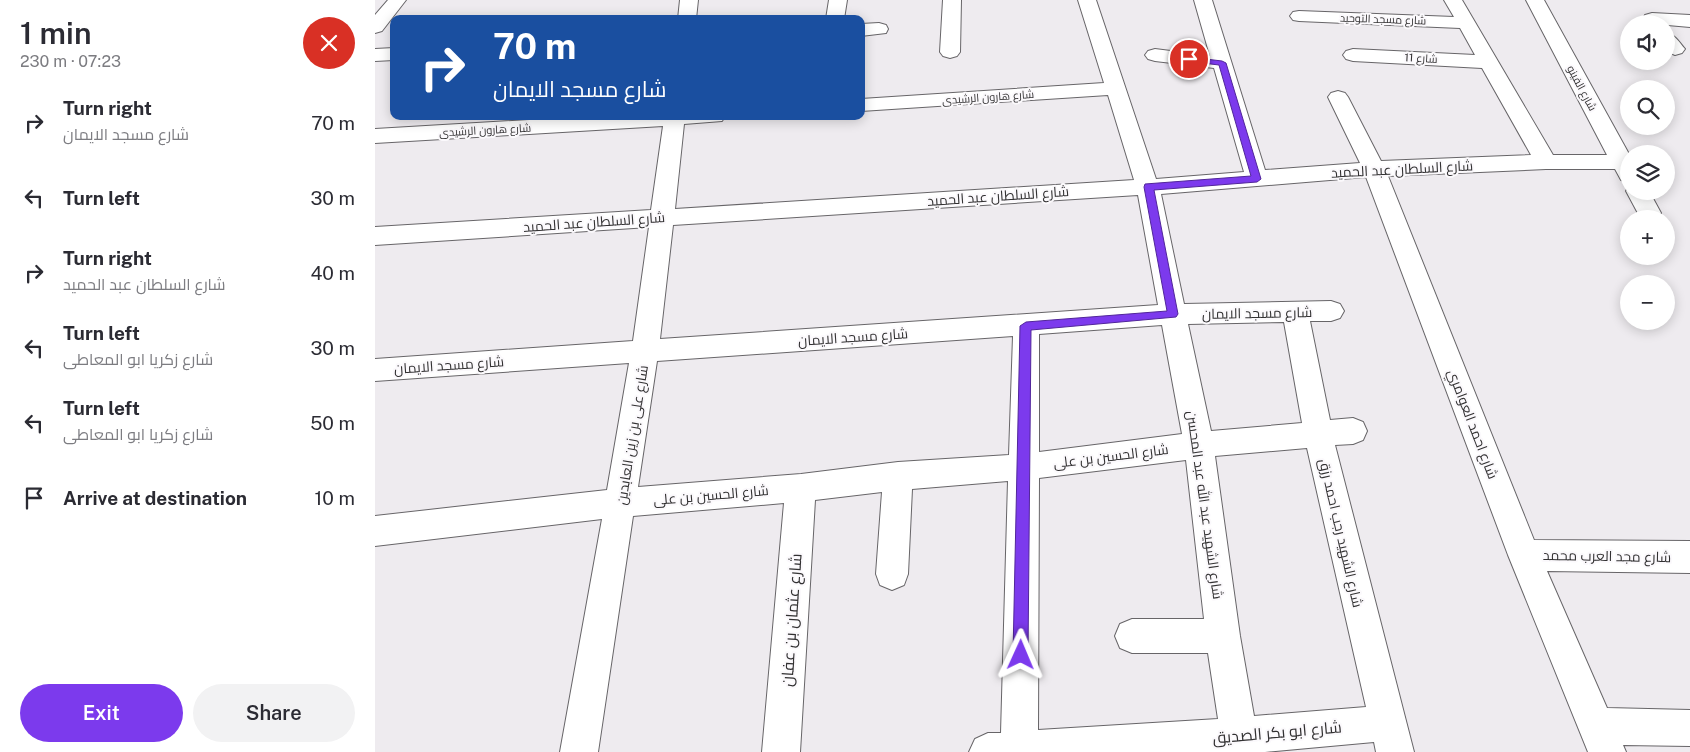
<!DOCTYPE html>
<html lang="en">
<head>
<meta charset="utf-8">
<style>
  body { margin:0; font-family:"Public Sans",Cairo,sans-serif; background:#f2f2f3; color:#2b2b33; height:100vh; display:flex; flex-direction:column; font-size:19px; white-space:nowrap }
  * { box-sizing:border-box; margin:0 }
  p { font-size:16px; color:#7c7c81 }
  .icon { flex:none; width:28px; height:28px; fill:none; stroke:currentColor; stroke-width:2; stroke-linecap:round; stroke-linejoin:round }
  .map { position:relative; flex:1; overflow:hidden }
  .sheet { display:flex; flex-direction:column; background:#fff; width:375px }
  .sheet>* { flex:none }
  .top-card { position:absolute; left:15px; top:15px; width:475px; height:105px; border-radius:10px; box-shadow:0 2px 12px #0003; background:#1a4fa0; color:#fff; overflow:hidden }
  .buttons { position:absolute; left:1245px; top:15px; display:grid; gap:10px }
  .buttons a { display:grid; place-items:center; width:55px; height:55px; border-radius:50%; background:#fff; box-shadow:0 2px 12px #0003; font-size:25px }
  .pin { position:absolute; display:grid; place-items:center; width:42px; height:42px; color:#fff; margin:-21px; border:2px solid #fff; border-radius:50%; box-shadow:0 1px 5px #0007 }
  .me { position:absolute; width:55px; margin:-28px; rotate:1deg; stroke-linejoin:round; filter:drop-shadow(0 0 4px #0008) }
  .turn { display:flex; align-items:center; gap:18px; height:105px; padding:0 20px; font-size:22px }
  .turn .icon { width:65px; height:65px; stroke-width:2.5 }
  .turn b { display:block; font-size:35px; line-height:42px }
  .round { display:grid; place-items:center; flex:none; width:52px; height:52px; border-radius:26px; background:#f2f2f3 }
  .head { display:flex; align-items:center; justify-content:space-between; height:85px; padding:0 20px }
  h1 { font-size:30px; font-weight:600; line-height:38px }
  .action { display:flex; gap:10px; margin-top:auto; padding:10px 20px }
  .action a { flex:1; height:58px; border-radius:30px; background:#7c3aed; color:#fff; font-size:20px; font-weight:600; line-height:58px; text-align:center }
  .action a+a { background:#f2f2f3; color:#2b2b33 }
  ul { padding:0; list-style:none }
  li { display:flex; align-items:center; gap:15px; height:75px; padding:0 20px }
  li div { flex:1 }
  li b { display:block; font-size:19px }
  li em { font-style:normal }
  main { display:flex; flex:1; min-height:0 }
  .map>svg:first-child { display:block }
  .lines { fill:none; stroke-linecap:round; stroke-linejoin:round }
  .minor-casing { stroke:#676568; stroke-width:2 }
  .minor { fill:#fff; fill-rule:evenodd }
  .route { fill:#7c3aed; stroke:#51269a }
  .labels { text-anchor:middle; stroke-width:4; stroke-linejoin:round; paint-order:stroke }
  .far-street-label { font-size:11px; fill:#323132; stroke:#fbf9fc }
  .street-label { font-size:14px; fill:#323132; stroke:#fbf9fc }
  .near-street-label { font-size:16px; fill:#323132; stroke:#fbf9fc }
</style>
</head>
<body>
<main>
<section class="sheet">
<div class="head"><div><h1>1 min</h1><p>230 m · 07:23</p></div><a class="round" style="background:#d93025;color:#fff"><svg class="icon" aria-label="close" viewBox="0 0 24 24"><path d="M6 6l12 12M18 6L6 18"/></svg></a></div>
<ul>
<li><svg class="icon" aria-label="right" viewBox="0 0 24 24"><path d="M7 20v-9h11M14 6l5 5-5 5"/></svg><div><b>Turn right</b><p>شارع مسجد الايمان</p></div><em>70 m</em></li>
<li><svg class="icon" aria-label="left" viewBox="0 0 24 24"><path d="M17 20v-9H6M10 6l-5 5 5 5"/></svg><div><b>Turn left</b></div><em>30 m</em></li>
<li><svg class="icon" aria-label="right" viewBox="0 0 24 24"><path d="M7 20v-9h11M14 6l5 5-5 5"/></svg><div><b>Turn right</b><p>شارع السلطان عبد الحميد</p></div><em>40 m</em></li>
<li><svg class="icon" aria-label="left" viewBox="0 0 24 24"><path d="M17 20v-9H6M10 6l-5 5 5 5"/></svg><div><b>Turn left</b><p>شارع زكريا ابو المعاطى</p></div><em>30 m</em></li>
<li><svg class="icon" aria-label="left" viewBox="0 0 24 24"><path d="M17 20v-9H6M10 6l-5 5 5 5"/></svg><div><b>Turn left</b><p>شارع زكريا ابو المعاطى</p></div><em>50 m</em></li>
<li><svg class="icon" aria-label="arrive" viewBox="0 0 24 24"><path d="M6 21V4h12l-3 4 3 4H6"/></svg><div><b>Arrive at destination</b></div><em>10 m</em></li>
</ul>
<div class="action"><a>Exit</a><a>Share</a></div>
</section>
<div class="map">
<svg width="1315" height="752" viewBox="0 0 1315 752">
  <rect width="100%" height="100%" fill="#eeebef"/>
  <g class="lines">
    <g class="minor-casing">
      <path id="minor" d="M13,0H31L7,31L0,33V15Z
        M305,0H323L321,19H303Z
        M454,0H472L469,19H451Z
        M568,0H586L585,52L582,56L575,58L568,56L565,52Z
        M703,0H721L781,179L869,172L839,68L780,61L773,59L770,55L773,51L780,49L835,56L819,0H837L890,170L985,163L953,97L956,93L963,91L970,93L973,97L1006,161L1156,155L1107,68L978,61L971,59L968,55L971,51L978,49L1100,55L1085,28L924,21L918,20L915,16L918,12L924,11L1079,17L1069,0H1087L1178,155H1232L1151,0H1169L1254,154V182L1246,180L1240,169H1171L1013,176L1159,540L1315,541V573L1172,571L1232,708L1315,710V746L1248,745L1251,752H1213L1133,555L991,177L786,194L809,304L956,301L965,304L969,311L965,318L956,321H935L955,420L978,418L988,422L992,431L988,440L978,444L960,445L1039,752H1001L999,742L890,752H594L600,739L613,733H626L633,481L537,489L533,574L529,585L517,590L505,585L501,574L507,492L440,500L425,752H387L409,503L258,516L223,752H185L227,519L0,546V516L232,490L254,363L0,381V359L258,341L274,227L0,245V227L276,210L288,126L0,143V129L222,116H350L347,121L309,124L300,209L759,180L733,95L486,111V99L729,83ZM763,195L783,305L285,339L298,225ZM909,322L927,423L836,431L813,324ZM787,325L807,434L664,452V334ZM638,336L634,455L523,462L426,474L263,487L282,361ZM932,448L991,707L879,716L865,636L840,456ZM811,460L829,619H757L745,624L740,636L745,648L757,653H833L843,719L663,730L664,478Z
        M1277,13L1315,15V27L1270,23L1268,19L1270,15Z
        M504,23L511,25L513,29L511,33L486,36V24Z
        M1291,32C1300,35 1304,42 1310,49L1307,53L1300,55L1291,51Z
        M19,48V60L0,61V49Z
        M1254,186V191H1274L1286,213L1282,219H1266L1251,191Z"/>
    </g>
    <use href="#minor" class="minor"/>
  </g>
  <path class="route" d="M814,57L847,61L851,63L886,179L882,182L779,190L803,314L801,317L656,330L653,655L651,660L646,663L641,660L638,655L645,326L651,322L792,311L769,187L770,184L876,176L844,65L811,61L810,59Z"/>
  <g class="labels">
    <g class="far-street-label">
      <text transform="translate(1008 19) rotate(2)" y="4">شارع مسجد التوحيد</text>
      <text transform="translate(1046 58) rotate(3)" y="4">شارع 11</text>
      <text transform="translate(1207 88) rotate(62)" y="4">شارع الفينو</text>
      <text transform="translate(613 97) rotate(-4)" y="4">شارع هارون الرشيدى</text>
      <text transform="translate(110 130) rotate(-3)" y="4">شارع هارون الرشيدى</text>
    </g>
    <g class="street-label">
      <text transform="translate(1027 169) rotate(-3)" y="5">شارع السلطان عبد الحميد</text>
      <text transform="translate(623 196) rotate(-4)" y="5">شارع السلطان عبد الحميد</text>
      <text transform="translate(219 222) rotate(-4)" y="5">شارع السلطان عبد الحميد</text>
      <text transform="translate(882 313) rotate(-1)" y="5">شارع مسجد الايمان</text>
      <text transform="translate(478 337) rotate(-4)" y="5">شارع مسجد الايمان</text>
      <text transform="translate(74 365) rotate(-4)" y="5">شارع مسجد الايمان</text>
      <text transform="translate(1098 424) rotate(69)" y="5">شارع احمد العوامري</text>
      <text transform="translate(257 435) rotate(-81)" y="5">شارع على بن زين العابدين</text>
      <text transform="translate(736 456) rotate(-7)" y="5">شارع الحسين بن على</text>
      <text transform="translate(336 495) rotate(-5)" y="5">شارع الحسين بن على</text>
      <text transform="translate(830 505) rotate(82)" y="5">شارع الشهيد عبد الله عبد المحسن</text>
      <text transform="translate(966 533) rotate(77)" y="5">شارع الشهيد رجب احمد رزق</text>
      <text transform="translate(1232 556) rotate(1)" y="5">شارع مجد العرب محمد</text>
    </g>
    <g class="near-street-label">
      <text transform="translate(416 620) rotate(-86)" y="6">شارع عثمان بن عفان</text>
      <text transform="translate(902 732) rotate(-5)" y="6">شارع ابو بكر الصديق</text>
    </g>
  </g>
</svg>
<div class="buttons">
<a><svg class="icon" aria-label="sound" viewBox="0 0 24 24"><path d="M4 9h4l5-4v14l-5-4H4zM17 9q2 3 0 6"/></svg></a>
<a><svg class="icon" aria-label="search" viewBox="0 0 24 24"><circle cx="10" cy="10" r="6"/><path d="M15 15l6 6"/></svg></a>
<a><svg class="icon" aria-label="layers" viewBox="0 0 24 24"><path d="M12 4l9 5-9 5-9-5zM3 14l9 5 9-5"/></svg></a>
<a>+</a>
<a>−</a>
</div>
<div class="pin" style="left:814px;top:59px;background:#d93025"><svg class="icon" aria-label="arrive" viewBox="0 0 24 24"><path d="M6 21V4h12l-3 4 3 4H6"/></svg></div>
<svg class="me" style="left:646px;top:655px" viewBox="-20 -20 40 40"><path d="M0-17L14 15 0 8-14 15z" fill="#7c3aed" stroke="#fff" stroke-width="4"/></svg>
<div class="top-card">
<div class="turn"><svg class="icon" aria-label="right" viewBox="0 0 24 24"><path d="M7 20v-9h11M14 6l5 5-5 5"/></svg><div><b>70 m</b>شارع مسجد الايمان</div></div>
</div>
</div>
</main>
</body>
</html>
